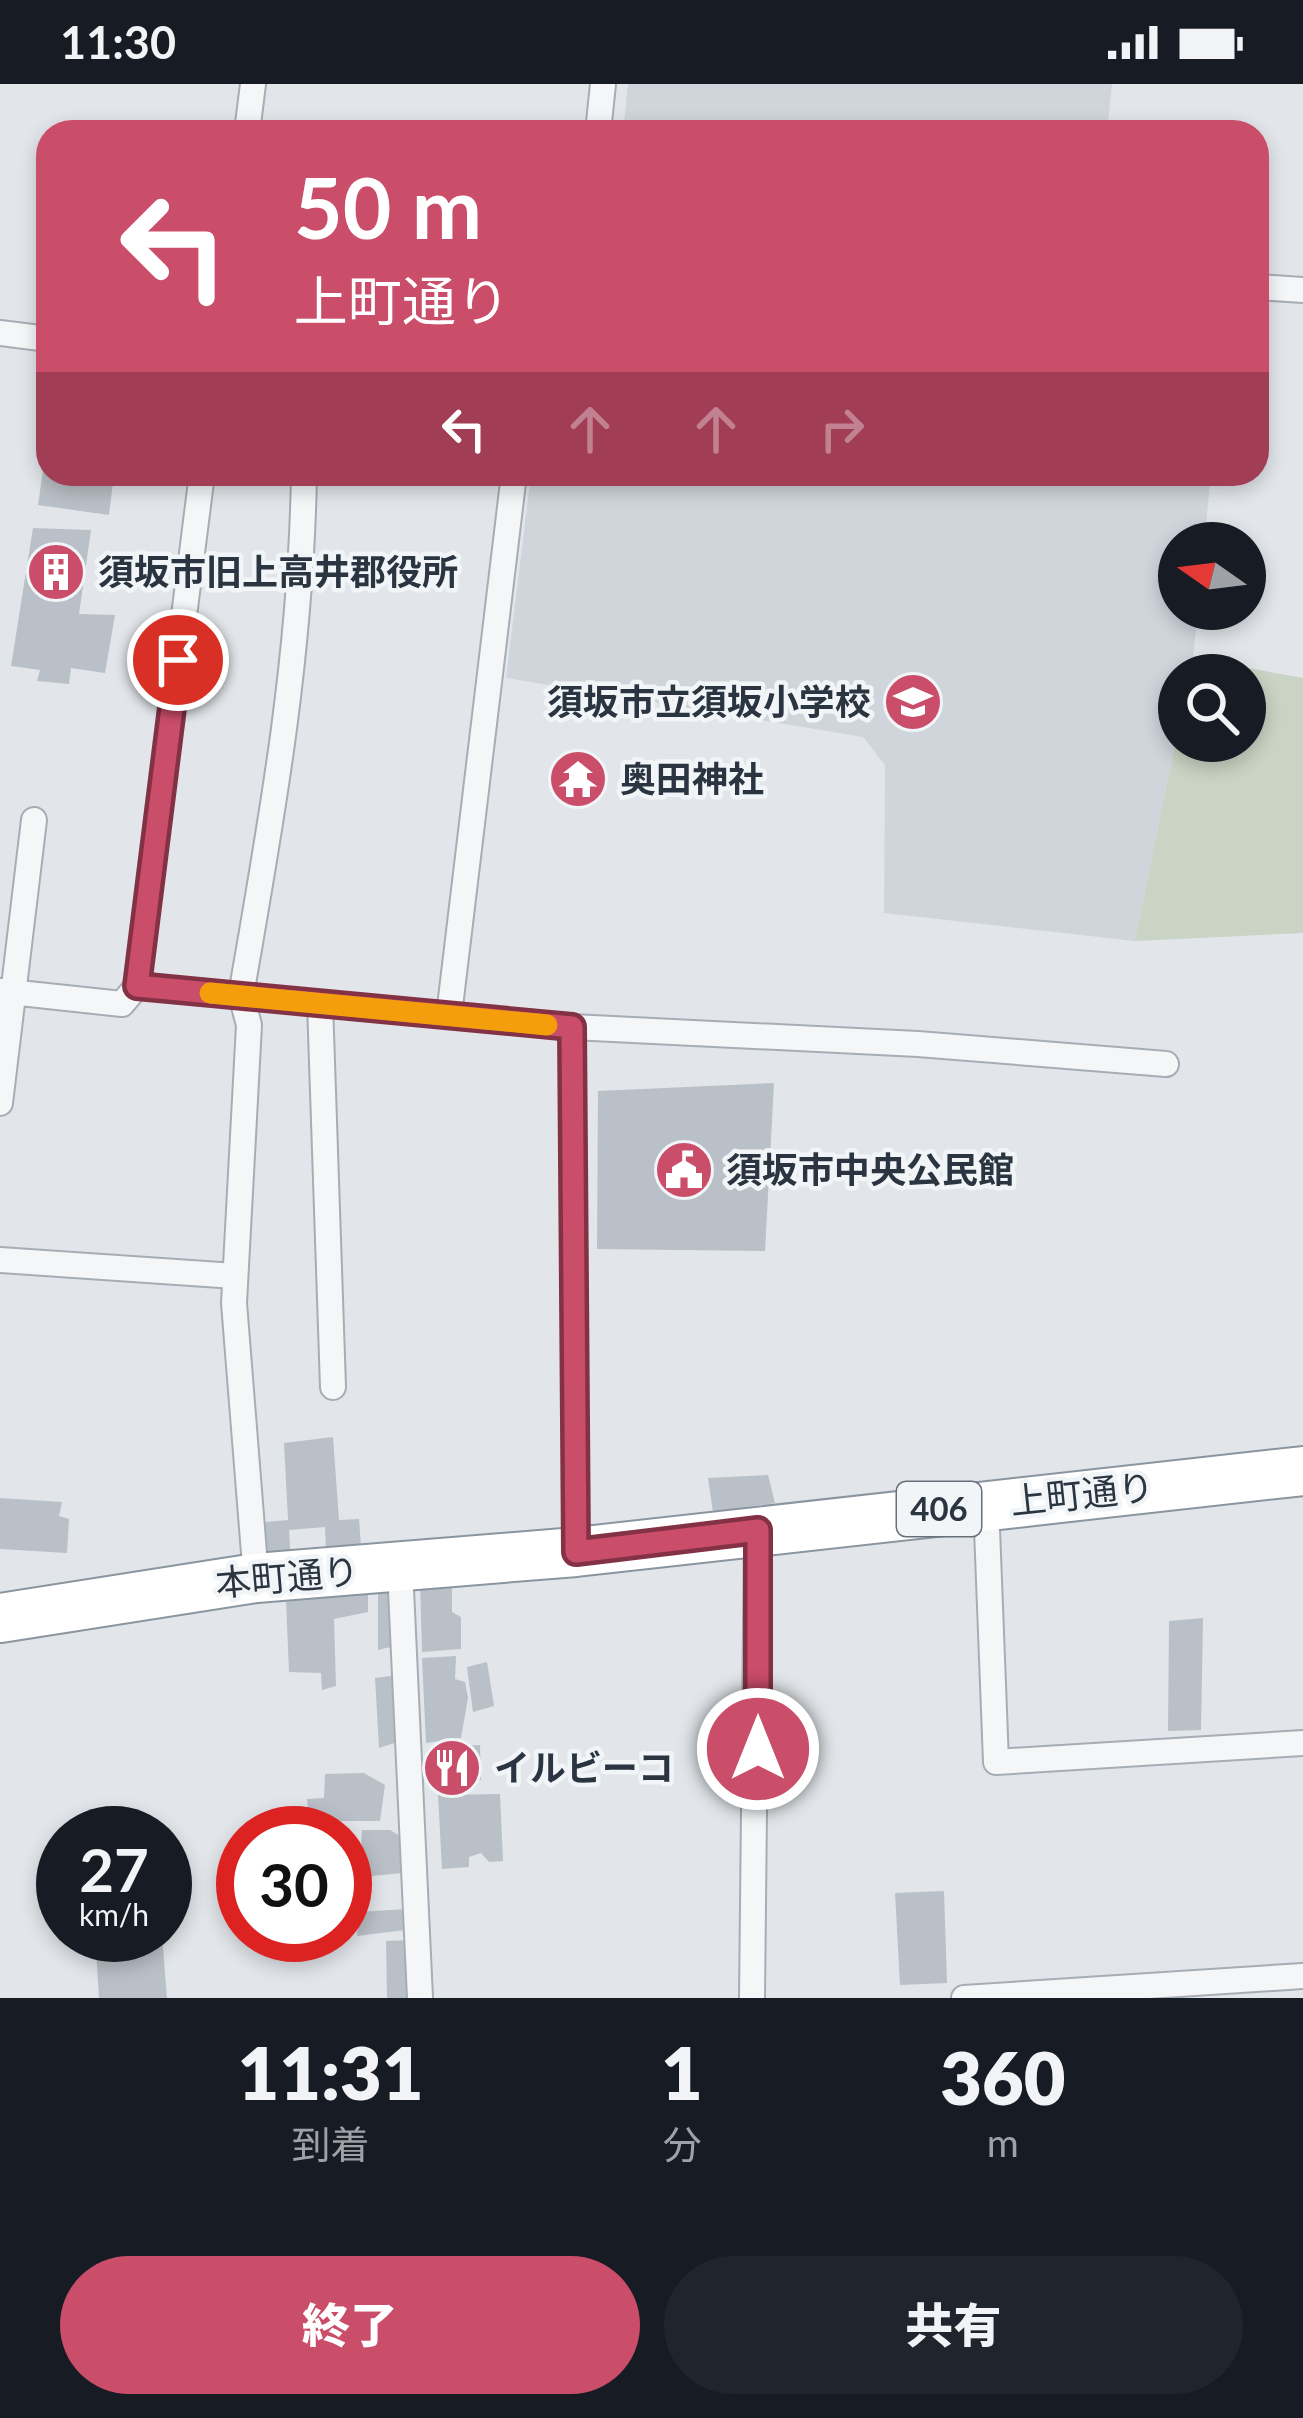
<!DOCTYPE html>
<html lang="ja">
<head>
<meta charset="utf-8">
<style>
  body { margin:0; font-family:Lato,"Noto Sans JP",sans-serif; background:#20242c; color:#f1f3f6; height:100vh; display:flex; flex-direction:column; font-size:45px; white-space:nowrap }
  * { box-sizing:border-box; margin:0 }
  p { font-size:39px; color:#9ea1a6 }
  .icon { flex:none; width:66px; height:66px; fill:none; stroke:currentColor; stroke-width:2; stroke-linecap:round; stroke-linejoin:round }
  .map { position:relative; height:1914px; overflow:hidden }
  .drawer { display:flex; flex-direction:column; background:#171b24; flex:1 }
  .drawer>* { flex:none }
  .banner { position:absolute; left:36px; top:36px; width:1233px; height:366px; border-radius:36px; box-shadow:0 6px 18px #0003; background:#ca4d6a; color:#fff; overflow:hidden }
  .needle { width:78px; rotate:284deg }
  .buttons { position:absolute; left:1158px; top:438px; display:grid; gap:24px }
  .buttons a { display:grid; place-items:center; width:108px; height:108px; border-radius:50%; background:#171b24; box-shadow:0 6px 18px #0003; font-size:60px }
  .speed { position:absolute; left:36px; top:1722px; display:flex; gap:24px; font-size:60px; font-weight:700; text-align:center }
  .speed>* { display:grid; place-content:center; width:156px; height:156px; border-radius:50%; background:#171b24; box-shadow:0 6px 18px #0003; line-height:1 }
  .speed small { font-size:30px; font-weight:400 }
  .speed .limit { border:18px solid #d22; background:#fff; color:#111 }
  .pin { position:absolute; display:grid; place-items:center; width:102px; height:102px; color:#fff; margin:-51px; border:6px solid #fff; border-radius:50%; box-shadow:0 3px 12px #0007 }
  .me { position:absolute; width:132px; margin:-66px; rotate:0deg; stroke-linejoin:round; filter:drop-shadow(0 0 9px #0008) }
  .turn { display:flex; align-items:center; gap:42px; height:252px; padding:0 60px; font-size:54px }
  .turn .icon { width:156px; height:156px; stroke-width:2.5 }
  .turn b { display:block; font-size:84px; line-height:102px }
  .lanes { display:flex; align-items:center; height:114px; padding:0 60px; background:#0003; justify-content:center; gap:60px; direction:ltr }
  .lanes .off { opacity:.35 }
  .eta { display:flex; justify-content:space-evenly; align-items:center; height:204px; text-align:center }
  .eta b { font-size:72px; font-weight:800; line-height:84px }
  .button { display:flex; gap:24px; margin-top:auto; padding:24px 60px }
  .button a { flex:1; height:138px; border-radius:72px; background:#ca4d6a; color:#fff; font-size:48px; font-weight:800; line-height:138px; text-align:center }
  .button a+a { background:#20242c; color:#f1f3f6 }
  .status { display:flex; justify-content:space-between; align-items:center; height:84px; padding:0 60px; background:#171b24; direction:ltr }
  .status svg { height:33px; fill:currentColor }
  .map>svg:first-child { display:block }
  .built { fill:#d0d5dc }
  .green { fill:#c9d4c4 }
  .building { fill:#bac0c7 }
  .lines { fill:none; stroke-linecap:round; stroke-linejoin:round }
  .street-casing { stroke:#a7adb4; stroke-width:28 }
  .highway-casing { stroke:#8a95a0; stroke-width:52 }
  .street { stroke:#f5f6f8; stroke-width:24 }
  .highway { stroke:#fff; stroke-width:48 }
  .route-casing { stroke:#833245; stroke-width:30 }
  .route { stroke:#ca4d6a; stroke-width:21 }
  .slow { stroke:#f59e0b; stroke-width:21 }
  .labels { text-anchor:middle; stroke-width:9; stroke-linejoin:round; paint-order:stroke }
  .shield { fill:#f2f5f7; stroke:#676f78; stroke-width:3 }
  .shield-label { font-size:33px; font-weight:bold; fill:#2b3541 }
  .poi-label { font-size:36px; font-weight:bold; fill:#2b3541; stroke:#f2f5f7; text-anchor:start }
  .street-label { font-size:36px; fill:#2b3541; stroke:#f2f5f7 }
</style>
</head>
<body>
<div class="status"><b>11:30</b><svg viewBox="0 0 49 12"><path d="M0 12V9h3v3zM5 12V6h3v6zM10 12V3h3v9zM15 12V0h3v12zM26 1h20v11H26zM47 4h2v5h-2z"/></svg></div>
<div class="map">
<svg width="1303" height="1914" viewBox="0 0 1303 1914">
  <rect width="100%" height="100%" fill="#e2e6ea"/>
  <path class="built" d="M628,0H1112L1107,48H623Z
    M531,390H1211L1204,459H1179V525H1198L1193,574L1189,591H1179V641L1135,857L884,829L885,681L863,653L506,594Z"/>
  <path class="green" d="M1193,574L1303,594V849L1135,857L1179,641V657H1245V591H1189Z"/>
  <path class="building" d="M45,372L48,390H114L109,431L38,421Z
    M33,444L91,446L79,530L115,531L105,589L71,584L69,600L37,597L40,586L11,582Z
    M774,999L765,1167L597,1165L598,1007Z
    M333,1353L339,1436L359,1435L361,1462L326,1466L325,1443L289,1446L291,1476L267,1478L265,1438L288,1436L284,1359Z
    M768,1391L775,1419L713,1428L708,1394Z
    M0,1414L62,1418L59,1432L69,1435L67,1469L0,1465Z
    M452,1496V1528L461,1533V1565L422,1568L420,1497Z
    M368,1503V1528L334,1535L336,1602L322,1606L321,1589L289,1588L286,1516Z
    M378,1503H394L395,1562L378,1566Z
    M1203,1534L1201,1646L1168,1647L1169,1537Z
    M456,1572L455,1595L465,1598L468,1614L461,1654L426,1659L422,1574Z
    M487,1578L494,1622L473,1628L467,1583Z
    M398,1591L401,1657L379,1664L375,1594Z
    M480,1661L481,1696L432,1702L431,1663Z
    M364,1689L385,1701L380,1737H309L307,1715L324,1714L325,1690Z
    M500,1710L503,1777L489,1778L481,1769L469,1773V1783L442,1785L438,1711Z
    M362,1746H390L402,1753L404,1789L360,1793Z
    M944,1807L947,1899L900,1901L895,1809Z
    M406,1825L405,1846L357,1852L359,1828Z
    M95,1851H162L167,1914H99Z
    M409,1856L411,1914H387L386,1857Z"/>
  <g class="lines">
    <g class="street-casing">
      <path id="street" d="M247,48L253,0
        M598,48L603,0
        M1257,203L1303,206
        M0,249L48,255
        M137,902L572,943L918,960L1166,980
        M0,907L122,920L137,902L202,390
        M320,919L333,1303
        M449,931L514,390
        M572,943L576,1468
        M0,1019L34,736
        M0,1176L235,1192
        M986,1419L996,1678L1303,1659
        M400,1484L420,1914
        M256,1494L234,1219L249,941L241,911C272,733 301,572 304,390
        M752,1914L757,1446
        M964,1914L1303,1892"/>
    </g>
    <g class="highway-casing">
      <path id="highway" d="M0,1534L256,1494L576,1468L1303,1387"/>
    </g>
    <use href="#street" class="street"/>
    <use href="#highway" class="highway"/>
  </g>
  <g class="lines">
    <g class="route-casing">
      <path id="route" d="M178,576L137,902L572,943L576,1468L758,1446V1665"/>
    </g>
    <use href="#route" class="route"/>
    <path class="slow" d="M210,909L547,941"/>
  </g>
  <defs>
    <g id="building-disc" transform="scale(3)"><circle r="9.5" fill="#ca4d6a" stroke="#f2f5f7"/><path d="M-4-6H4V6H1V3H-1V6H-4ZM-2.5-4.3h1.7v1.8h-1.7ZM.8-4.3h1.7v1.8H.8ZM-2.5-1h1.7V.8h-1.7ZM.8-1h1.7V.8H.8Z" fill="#fff"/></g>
    <g id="school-disc" transform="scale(3)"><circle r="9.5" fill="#ca4d6a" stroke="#f2f5f7"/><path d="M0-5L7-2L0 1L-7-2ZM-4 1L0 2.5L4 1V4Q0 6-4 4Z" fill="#fff"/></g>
    <g id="temple-disc" transform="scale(3)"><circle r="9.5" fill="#ca4d6a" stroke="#f2f5f7"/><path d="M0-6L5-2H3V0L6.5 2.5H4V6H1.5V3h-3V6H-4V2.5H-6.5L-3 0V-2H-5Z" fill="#fff"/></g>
    <g id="civic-disc" transform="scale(3)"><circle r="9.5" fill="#ca4d6a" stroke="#f2f5f7"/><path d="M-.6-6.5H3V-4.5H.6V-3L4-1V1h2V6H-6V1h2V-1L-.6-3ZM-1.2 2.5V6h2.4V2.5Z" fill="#fff"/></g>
    <g id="restaurant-disc" transform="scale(3)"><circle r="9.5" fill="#ca4d6a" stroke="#f2f5f7"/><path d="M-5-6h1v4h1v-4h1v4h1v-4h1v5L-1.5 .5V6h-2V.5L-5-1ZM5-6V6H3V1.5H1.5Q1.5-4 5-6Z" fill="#fff"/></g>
  </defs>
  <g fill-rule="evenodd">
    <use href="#building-disc" x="56" y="488"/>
    <use href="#school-disc" x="913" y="618"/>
    <use href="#temple-disc" x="578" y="695"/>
    <use href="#civic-disc" x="684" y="1086"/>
    <use href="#restaurant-disc" x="452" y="1684"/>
  </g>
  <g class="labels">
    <rect class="shield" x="897" y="1398" width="84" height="54" rx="9"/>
    <g class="shield-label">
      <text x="939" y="1437">406</text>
    </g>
    <g class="poi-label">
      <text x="98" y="501">須坂市旧上高井郡役所</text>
      <text x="871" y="631" text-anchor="end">須坂市立須坂小学校</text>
      <text x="620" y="708">奥田神社</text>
      <text x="726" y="1099">須坂市中央公民館</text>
      <text x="494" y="1697">イルビーコ</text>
    </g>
    <g class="street-label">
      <text transform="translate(1082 1410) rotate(-6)" y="13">上町通り</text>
      <text transform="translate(287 1493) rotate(-5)" y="13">本町通り</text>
    </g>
  </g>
</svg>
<div class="buttons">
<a><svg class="needle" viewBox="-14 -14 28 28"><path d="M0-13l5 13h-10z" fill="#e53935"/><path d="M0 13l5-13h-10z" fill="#9ea1a6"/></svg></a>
<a><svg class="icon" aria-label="search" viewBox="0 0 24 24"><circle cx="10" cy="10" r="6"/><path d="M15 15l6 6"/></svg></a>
</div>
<div class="speed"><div>27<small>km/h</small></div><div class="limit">30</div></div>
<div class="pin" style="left:178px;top:576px;background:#d93025"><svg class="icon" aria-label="arrive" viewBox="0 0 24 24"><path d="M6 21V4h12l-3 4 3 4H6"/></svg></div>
<svg class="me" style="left:758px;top:1665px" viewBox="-20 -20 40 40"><circle r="17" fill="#ca4d6a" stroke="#fff" stroke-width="3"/><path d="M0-11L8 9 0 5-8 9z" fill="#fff"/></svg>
<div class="banner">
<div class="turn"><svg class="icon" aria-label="left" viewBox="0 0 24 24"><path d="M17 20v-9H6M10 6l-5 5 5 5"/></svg><div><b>50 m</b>上町通り</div></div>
<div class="lanes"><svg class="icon" aria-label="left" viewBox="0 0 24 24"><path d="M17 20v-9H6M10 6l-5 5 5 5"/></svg><svg class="icon off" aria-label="ahead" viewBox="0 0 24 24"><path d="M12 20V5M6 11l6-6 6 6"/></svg><svg class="icon off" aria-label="ahead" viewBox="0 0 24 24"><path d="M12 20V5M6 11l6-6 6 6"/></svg><svg class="icon off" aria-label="right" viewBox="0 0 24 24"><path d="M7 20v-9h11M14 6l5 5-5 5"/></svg></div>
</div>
</div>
<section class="drawer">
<div class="eta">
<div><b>11:31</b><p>到着</p></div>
<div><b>1</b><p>分</p></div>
<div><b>360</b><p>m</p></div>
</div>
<div class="button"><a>終了</a><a>共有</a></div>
</section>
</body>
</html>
